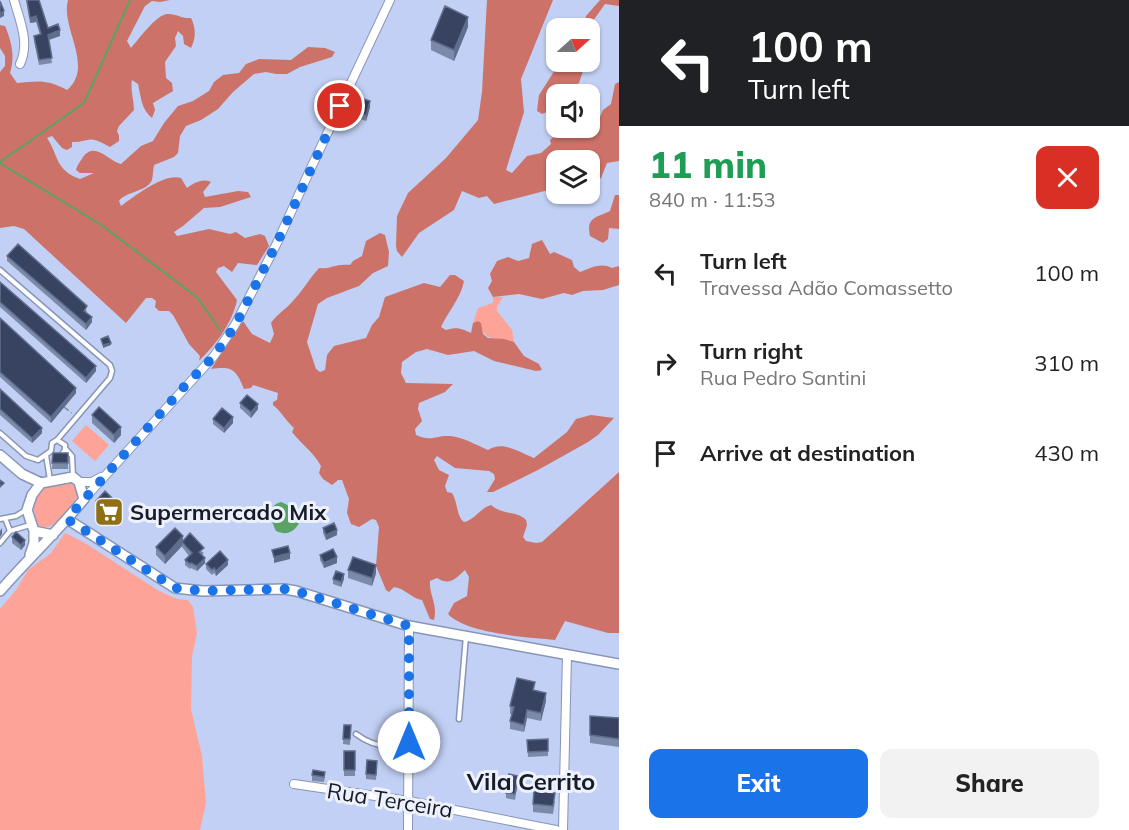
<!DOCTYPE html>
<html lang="en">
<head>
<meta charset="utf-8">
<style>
  body { margin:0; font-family:Mulish,sans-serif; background:#f2f2f2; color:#222; height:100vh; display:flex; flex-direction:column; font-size:22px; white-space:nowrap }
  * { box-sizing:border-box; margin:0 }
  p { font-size:20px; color:#767676 }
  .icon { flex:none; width:33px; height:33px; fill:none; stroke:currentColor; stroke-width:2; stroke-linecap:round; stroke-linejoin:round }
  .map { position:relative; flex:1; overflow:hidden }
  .sheet { display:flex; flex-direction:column; background:#fff; width:510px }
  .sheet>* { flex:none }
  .guide { background:#202124; color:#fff; overflow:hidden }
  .needle { width:39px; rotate:69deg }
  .tools { position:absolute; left:546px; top:18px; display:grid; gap:12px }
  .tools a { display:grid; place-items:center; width:54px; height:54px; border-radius:12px; background:#fff; box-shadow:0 2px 4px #0004; font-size:30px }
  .pin { position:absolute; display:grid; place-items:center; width:51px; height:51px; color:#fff; margin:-26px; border:3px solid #fff; border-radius:50%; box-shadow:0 2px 6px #0007 }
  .me { position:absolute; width:66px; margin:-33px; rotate:0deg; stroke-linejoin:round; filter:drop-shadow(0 0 4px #0008) }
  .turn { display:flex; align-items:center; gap:21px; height:126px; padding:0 30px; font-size:27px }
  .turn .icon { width:78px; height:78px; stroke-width:2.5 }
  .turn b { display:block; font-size:42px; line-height:51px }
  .round { display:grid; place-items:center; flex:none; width:63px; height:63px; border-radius:12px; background:#f2f2f2 }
  .headline { display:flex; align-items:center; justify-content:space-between; height:102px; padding:0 30px }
  h1 { font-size:36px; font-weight:800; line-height:45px; color:#1e9e55 }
  .primary-button { display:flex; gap:12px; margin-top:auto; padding:12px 30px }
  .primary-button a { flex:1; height:69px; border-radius:12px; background:#1a73e8; color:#fff; font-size:24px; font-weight:800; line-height:69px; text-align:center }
  .primary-button a+a { background:#f2f2f2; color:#222 }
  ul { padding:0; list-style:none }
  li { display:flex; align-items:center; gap:18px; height:90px; padding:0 30px }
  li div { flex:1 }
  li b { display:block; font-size:22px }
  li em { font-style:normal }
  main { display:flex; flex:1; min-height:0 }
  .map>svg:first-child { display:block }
  .green { fill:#fea397 }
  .forest { fill:#cd7268 }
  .water { fill:#5aa365 }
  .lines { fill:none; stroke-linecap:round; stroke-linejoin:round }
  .stream { stroke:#5aa365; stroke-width:2 }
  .service-casing { stroke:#8795b6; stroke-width:7 }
  .minor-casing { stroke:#8795b6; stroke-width:10 }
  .tertiary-casing { stroke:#8795b6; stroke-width:12 }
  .path { stroke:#7e89a4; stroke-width:1.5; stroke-dasharray:6 3; stroke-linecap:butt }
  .service { stroke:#fff; stroke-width:4 }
  .minor { stroke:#fff; stroke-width:8 }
  .tertiary { stroke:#fff; stroke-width:9 }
  .wall { fill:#7c8aaa }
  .shaded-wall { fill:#606d8c }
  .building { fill:#374360; stroke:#606d8c; stroke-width:1.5 }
  .route { stroke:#1a73e8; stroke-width:10; stroke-dasharray:0 18 }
  .labels { text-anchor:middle; stroke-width:6; stroke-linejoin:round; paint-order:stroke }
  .poi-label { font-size:22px; font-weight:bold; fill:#171c29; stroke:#edf1fc; text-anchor:start }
  .street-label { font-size:22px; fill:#171c29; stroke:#edf1fc }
  .neighbourhood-label { font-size:24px; font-weight:bold; fill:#171c29; stroke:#edf1fc }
</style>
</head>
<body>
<main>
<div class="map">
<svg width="619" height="830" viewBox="0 0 619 830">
  <rect width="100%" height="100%" fill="#c1d0f4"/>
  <path class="green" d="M493,297H503L497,307V311L512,330L514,342C493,335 487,345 478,321L473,323L478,308L493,303Z
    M86,425L109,445L95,461L72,441Z
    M67,482L77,486L79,494C70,506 55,533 39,526C31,511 33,500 43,487Z
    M65,533L85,543L159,591L177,599L188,600L193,607L197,633L192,656L191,709L202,756L206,803L200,830H0V609L16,590L28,570L51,553Z"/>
  <path class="forest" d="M68,0H170L160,2L152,1L145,6L127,41L131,48C138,40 156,15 167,14C175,13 182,19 191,18C196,28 196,38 191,48L184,44L183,36L178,31L175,38L176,46L165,62L166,78L172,83L173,91L153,103L155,110L152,118C141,109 141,97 138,84L132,80C130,90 134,100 134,110L119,126L117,131L119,136V141L110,147C104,144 95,138 88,140C82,141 79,142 72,142V147L67,150L62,148L52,136L47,138C59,156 55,170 80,179L94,173H80L76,170C77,165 80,162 83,157C95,141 108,161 121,164L141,146L153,141L164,123L178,106L193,101L209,91L214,82L223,75L239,73L246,64L259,59L291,60L308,47L325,48L335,52L332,57L300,67L287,74H276L266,72L254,74L233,92L218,109L201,120L186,126L180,136L178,153L174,157L154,165C153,170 153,176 152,180C147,192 126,191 119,201L121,206C135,196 164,173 181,178L187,188C194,183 202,178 211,182L203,192L205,197L238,191L248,192L251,197L220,207L204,208L183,226L174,232L177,236L209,229L230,234L236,232L245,238L260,234L265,236L269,246L257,265L238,263L232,272L224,266L218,268L216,272L237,300C232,324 216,344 199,361L200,356L189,344L173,315L169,311H159L155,307L156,301L152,298H146L126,323L24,229L14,226L0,228V72L5,66V56L0,48V25L5,26C12,43 15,56 10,73L17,83C37,81 48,79 67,90C95,66 60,28 68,0Z
    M487,0H553L521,79L524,112L506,170L512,173L527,156L541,153L551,144L550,140L556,135L570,138L595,128L603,110L611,104L615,84L619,82V161L607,163L601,178L592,183L594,190L591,193H590V160H556V188L494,204L487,196L479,198L462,191L454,210L419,233L402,257L397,251L396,246L397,216L408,193L446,158L478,120L482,92Z
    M600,0H619V6L605,4L588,28H583L586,16Z
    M560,62H581L583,71L579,83L556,94L547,112L542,114L537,111L539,95Z
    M615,195H619V229L609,228L608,239L603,243L590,236C586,218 595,218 610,211Z
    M380,233L385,235L389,252L388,266L373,273L359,286L327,298L318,304L307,342L316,369L320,372L325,370L327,355L334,346L366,338L372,325L379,317L385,297L424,283L440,287L450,275H455L464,281C461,298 448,311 441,327L446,330C457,327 460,328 471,333L473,323L478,321L481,323L483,334L488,338L504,339L514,342L524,356L539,364L542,370L536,371L494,361L474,351L448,355L427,349L416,352L402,362L401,373L406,383L453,384L445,392L419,403L418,409L422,421L415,429L416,435C431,442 436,435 450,436C463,437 476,445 488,450C503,440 519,452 534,458L567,432L576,419L591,415L614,418L598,435L588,442L538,470L493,492H487L495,479L494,474L489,471L455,468L437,456L434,460L439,470L449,475L445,486L447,492L452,493C458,502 456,516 464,522C475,520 480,508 491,505C504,516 516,510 526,520L527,525L523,537L526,541L536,543L542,542L619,472V633H608L565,621L555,640C527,637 467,634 448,614L454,603L467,596L469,577L465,570C455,579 450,586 437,578L430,581C429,595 438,605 434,620L430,619L422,600C411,598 406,589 394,587L389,592L386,590L376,566L379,527L376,520L372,519L359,527L351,524L347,513L349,499L342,480H338L332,485L323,479L319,473L321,466C312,450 302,445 292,432L294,428C285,420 282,412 273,405V402L277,400L278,393L253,385L251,388L244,389C236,369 232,366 211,369L243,321L252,334L270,343L274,334L271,323C276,315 285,310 292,302C302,292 309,279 319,268C329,270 336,263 350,265L353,261L362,256L366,241Z
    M542,240L550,254L554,252L572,260L574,267L580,272C591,268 600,262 612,268L619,266V285L603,290L583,291L572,295L564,293L542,299L519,294L493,297L488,288L492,281L490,274L497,261L508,257L518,261L529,258L532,244Z"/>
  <path class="water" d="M281,502C291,506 297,511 300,521C295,532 287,536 276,531C271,519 265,507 281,502Z"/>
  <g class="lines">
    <path class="stream" d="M0,162L84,103L130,0
      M0,163L100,224L197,297L220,330"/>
    <g class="service-casing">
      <path id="service" d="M0,270L110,365L112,371L110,378L57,440
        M0,433L26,456L38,460L51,451L52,443L57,440L65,445V450L62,454
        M65,448L72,456L73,477
        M46,455L50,480
        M5,518L10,531
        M0,519L16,516L26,510
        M0,543L10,531L30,525
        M459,719L466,636
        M356,734C372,746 389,750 409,742"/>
    </g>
    <g class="minor-casing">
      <path id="minor" d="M14,0C20,21 30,43 20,64
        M79,482H92L101,477
        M84,499L214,356L235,325L277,243L310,170L390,0
        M294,784L409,801L556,830
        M408,830L409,626
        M563,830L567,655"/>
    </g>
    <g class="tertiary-casing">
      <path id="tertiary" d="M0,455L22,474L41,483
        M67,519L175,588L203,591L284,589L296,591L409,626L619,664
        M30,555L34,543V531
        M0,591C28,559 58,531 84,499L79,482L73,477L41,483L32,495L27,510L34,531L53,535"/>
    </g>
    <path class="path" d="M64,407L72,413"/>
    <use href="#service" class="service"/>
    <use href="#minor" class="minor"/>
    <use href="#tertiary" class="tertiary"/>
  </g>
  <path class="wall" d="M26,0H39L48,28L60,36L49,40L52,63L39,65L34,41V36L40,35L36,22L30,23Z
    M468,27L454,61L431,50V40Z
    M370,107L366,121L352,116V111Z
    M7,256L87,311L86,313L92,322L86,330L7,261Z
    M0,282L96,371L86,383L0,307Z
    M0,318L76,393L51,423L0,377Z
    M0,389L42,433L32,443L0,415Z
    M240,403L258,409L251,418L240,408Z
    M92,415L121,435L114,443L92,423Z
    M213,419L233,423L224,433L213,424Z
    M53,453H68V469H52Z
    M96,501L122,516L113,525L96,509Z
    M323,528L337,535L326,540L323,533Z
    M12,537L25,545L21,550L12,543Z
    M183,540L204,553L202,555L205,563L197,571L191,568L190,569L185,565V560L189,556L182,547V546L165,564L156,555V547Z
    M320,555L337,563L324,568L320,560Z
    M206,564L228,565L216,576L214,573L212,575L206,569Z
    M348,570L376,573L372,586L348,578Z
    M333,579H344L341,587L333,584Z
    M535,691L546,701L541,721L527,718L524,732L510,729V721L512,714H510V706Z
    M590,716L619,718V747L590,743Z
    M344,725H351L350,745L343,744Z
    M548,739V756L528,757L527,740Z
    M344,751H355V776H344Z
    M377,766L376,780L366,779V774Z
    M312,775L325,777L324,782L312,781Z
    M518,781L515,800L506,798V793Z
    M555,801L553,814L533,812V804Z"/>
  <path class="shaded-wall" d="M4,11V16L0,18V13Z
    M36,16V22L30,23V18Z
    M468,17V27L454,61V50Z
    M60,30V36L48,40V35Z
    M370,101V107L366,121V115Z
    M92,317V322L86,330V324Z
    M111,343V345L103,348V345Z
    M96,366V371L86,383V378Z
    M76,388V393L51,423V417Z
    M258,404V409L251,418V412Z
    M233,417V423L224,433V428Z
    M121,427V435L114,443V435Z
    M42,428V433L32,443V438Z
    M122,508V516L113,525V517Z
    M2,528V534L0,537V531Z
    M337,530V535L326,540V535Z
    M183,536V544L182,542V546L165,564V556Z
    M25,540V545L21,550V545Z
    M290,553V559L274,563V557Z
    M337,557V563L324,568V563Z
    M205,558V563L197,571V566Z
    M228,560V565L216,576V571Z
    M376,565V573L372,586V578Z
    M344,574V579L341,587V582Z
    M546,693V701L541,721V713Z
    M527,710V718L524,732V725Z"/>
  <path class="building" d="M27,0H39L48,28L58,24L60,30L48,35L52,58L39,60L34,36L41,34L36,16L30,18Z
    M0,1L4,11L0,13Z
    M445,6L468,17L454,50L431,40Z
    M357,97L370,101L366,115L352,111Z
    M18,244L87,306L84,311L92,317L86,324L7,256Z
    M0,282L96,366L86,378L0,302Z
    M0,318L76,388L51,417L0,372Z
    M108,336L111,343L103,345L101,339Z
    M0,389L42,428L32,438L0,409Z
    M247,395L258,404L251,412L240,403Z
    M99,407L121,427L114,435L92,415Z
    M222,408L233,417L224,428L213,419Z
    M53,453H68V463H52Z
    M0,480L4,483L0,487Z
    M105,491L122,508L113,517L96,501Z
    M334,523L337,530L326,535L323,528Z
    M175,528L183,536L165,556L156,547Z
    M16,532L25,540L21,545L12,537Z
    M190,533L204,548L199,552L205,558L197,566L191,563L190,564L185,560L192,553L182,542Z
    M288,546L290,553L274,557L272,550Z
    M333,549L337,557L324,563L320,555Z
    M220,551L228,560L216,571L214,568L212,570L206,564Z
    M353,557L376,565L372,578L348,570Z
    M336,571L344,574L341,582L333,579Z
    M517,678L535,682L533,690L546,693L541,713L527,710L524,725L510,721L514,707L510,706Z
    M590,716L619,718V739L590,735Z
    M344,725H351L350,739H343Z
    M548,739V751L528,752L527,740Z
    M344,751H355V770H344Z
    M367,760L377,761L376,775L366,774Z
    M313,770L325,772L324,777L312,775Z
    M509,774L518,776L515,794L506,793Z
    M534,791L555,793L553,806L533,804Z"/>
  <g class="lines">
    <path class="route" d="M340,106L277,243L235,326L214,356L183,388L67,519L175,588L203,591L284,589L296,591L409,626V742"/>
  </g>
  <defs>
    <g id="supermarket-square" transform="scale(1.5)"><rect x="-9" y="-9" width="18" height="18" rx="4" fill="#907015" stroke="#edf1fc"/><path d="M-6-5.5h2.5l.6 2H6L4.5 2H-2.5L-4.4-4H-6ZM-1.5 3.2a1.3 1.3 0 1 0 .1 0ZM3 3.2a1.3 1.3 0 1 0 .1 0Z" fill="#fff"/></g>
  </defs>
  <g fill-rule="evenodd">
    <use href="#supermarket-square" x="109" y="512"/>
  </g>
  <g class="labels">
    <g class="poi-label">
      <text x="130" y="520">Supermercado Mix</text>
    </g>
    <g class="street-label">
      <text transform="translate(390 800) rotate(9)" y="8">Rua Terceira</text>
    </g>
    <g class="neighbourhood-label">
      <text x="531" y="790">Vila Cerrito</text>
    </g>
  </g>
</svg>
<div class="tools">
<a><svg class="needle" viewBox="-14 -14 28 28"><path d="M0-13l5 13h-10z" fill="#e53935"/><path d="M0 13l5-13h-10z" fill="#767676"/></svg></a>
<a><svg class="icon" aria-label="sound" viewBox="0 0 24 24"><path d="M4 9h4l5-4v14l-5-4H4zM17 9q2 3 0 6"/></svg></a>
<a><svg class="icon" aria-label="layers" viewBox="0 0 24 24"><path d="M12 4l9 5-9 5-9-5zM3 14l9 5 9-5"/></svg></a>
</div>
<div class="pin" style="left:340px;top:106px;background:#d93025"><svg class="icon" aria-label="arrive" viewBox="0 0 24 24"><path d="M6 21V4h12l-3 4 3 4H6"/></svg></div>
<svg class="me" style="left:409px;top:742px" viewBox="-20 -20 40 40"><circle r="19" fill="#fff"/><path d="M0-13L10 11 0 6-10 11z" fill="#1a73e8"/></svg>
</div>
<section class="sheet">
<div class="guide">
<div class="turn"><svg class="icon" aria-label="left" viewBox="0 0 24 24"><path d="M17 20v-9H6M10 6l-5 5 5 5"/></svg><div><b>100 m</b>Turn left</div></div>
</div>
<div class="headline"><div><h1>11 min</h1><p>840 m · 11:53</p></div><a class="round" style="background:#d93025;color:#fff"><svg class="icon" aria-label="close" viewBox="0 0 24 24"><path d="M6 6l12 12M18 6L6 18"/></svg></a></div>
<ul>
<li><svg class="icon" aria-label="left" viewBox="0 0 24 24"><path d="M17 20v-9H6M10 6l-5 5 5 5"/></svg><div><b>Turn left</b><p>Travessa Adão Comassetto</p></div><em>100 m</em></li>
<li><svg class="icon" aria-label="right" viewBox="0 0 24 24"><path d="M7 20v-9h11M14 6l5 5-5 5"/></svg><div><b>Turn right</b><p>Rua Pedro Santini</p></div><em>310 m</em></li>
<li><svg class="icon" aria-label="arrive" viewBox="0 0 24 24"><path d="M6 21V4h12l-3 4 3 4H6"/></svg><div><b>Arrive at destination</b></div><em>430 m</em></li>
</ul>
<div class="primary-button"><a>Exit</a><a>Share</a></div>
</section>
</main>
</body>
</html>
